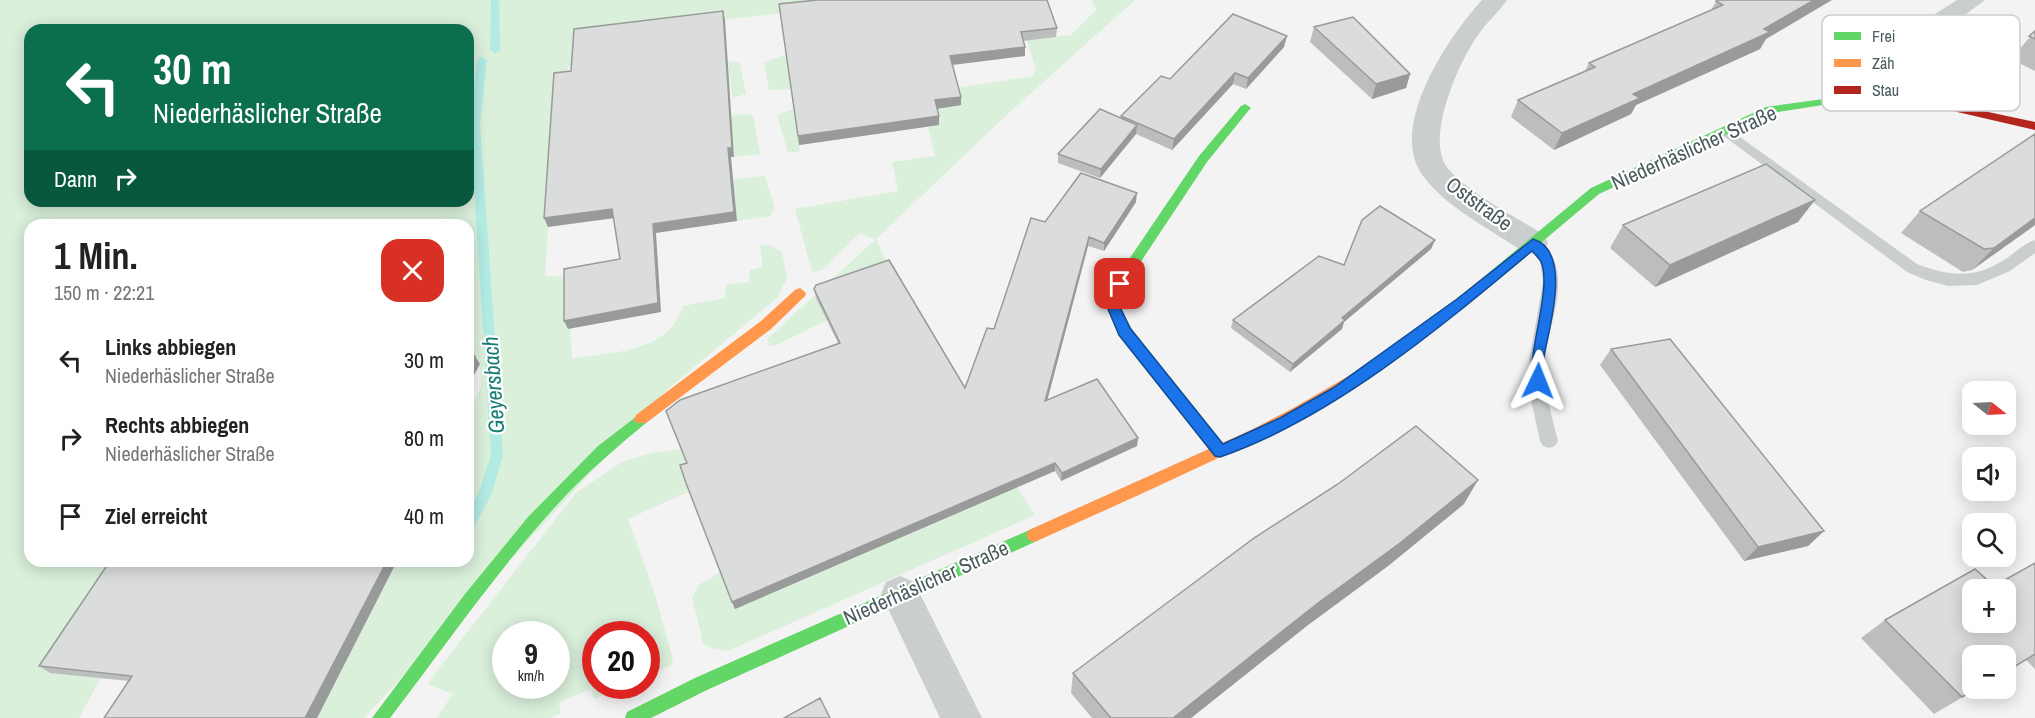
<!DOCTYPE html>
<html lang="de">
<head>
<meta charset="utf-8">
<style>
  body { margin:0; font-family:"Archivo Narrow",sans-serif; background:#f2f2f2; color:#222; height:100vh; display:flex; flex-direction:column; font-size:22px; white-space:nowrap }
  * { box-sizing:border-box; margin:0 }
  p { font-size:20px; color:#767676 }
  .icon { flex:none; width:33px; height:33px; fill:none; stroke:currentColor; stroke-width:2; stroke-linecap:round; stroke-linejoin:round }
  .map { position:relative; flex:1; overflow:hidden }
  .panel { position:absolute; left:24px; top:219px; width:450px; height:348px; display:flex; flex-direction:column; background:#fff; border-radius:18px; box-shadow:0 3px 15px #0003 }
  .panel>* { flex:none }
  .hud { position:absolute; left:24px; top:24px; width:450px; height:183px; border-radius:18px; box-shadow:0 3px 15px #0003; background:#0b6e4f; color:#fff; overflow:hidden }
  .needle { width:39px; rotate:108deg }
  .tools { position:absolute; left:1962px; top:381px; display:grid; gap:12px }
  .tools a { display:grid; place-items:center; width:54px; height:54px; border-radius:12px; background:#fff; box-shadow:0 3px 15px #0003; font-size:30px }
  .speed { position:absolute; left:492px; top:621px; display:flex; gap:12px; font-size:30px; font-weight:700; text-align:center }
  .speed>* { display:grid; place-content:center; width:78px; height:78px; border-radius:50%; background:#fff; box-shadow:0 3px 15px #0003; line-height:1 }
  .speed small { font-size:15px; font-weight:400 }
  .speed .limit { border:9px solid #d22; background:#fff; color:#111 }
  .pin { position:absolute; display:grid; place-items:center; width:51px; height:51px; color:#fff; margin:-26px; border-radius:12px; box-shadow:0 3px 9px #0006 }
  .me { position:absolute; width:66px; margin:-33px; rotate:2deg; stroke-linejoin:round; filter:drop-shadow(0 0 4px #0008) }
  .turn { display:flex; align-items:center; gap:21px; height:126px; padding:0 30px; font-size:27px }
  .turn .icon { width:78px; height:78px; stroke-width:2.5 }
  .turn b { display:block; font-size:42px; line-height:51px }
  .then { display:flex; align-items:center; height:57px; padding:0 30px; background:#0003; gap:12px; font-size:22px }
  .round { display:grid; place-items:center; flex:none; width:63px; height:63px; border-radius:18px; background:#f2f2f2 }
  .summary { display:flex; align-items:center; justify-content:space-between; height:102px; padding:0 30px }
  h1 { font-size:36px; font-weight:800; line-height:45px }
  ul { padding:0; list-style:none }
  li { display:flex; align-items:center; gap:18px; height:78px; padding:0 30px }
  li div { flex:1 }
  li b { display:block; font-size:22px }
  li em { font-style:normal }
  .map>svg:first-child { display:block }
  .green { fill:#daf0db; fill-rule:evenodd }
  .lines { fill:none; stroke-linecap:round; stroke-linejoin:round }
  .stream { fill:#b2eae4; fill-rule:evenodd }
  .lane { fill:#cbcece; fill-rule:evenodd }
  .street { fill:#cbcece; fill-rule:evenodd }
  .fast { fill:#63d668; fill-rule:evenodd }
  .slow { fill:#ff974d; fill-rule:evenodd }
  .jam { fill:#b3261e; fill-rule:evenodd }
  .wall { fill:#bcbdbd }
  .shaded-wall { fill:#999a9a }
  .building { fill:#dbdcdc; stroke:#999a9a; stroke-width:1.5; fill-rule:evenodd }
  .route { fill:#1a73e8; stroke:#114b97; stroke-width:1.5 }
  .labels { text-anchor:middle; stroke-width:4.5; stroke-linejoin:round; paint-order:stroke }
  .street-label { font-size:21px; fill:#4b5b5e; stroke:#fff }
  .water-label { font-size:22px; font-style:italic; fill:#177e75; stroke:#fff }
  .key { fill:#fff; stroke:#c9cecf; stroke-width:1.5 }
  .key-label { font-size:16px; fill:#4b5b5e }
</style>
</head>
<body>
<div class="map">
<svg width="2035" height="718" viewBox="0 0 2035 718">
  <rect width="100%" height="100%" fill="#f3f3f3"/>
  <path class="green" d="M0,0H891L577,38L576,58L557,82L545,276L568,277L572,359C613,351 668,354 683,306L725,298L726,285L749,282L750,270L763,267L760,246L770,245L782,252L787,278L777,298L669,388L364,718H316L397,561H468V418L481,386L480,364L468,363V225H30V561H126L51,672L101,678L79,718H0ZM30,30H468V201H30Z
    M1092,0H1135L1012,110L876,239L890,269L815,295L827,320L774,346L769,345L767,339L875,240L860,233L822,270L812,272L795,209L898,191L892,162L935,156L928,127L939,125L935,109L961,105L957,88L1033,76L1036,70L1027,40L1071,35L1096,10Z
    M787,54L791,89L769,90L764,62Z
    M728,61L740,63L746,94L732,98Z
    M794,109L800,151L788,153L777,115Z
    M746,114L753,116L760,154L734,157L730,116Z
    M765,176L775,209L770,216L737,221L733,179Z
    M938,352L690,491L628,519L653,588L673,659L671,665L647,676L646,634H596V686H625L594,699L591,689L559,702L561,713L550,718H436L453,694L428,684L436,672L576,493L623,461L653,453L682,449ZM506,634H556V686H506Z
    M1017,487L1035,515L728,651L710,648L703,643L692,597L699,585L721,571Z"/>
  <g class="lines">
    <path class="stream" d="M491,0H499L500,50L495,53L490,50Z
      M482,57L487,60L480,124L503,455L492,493L473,529L468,531V512L479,492L491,455L470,124L477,60Z"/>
    <path class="lane" d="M1726,127L1917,264C1951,277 1976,279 2007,258C2016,252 2025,243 2035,240V253L2010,271L1977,285L1948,286L1926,280L1907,272L1721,134V128Z
      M1533,238C1540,240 1542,244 1547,249C1573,281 1546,327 1545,363C1545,390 1551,415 1558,441L1555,446L1549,448L1543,446L1540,441L1531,400L1529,361L1543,282L1540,261L1525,243Z"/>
    <path class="street" d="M1482,0H1507C1498,13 1486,23 1478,35C1459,61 1426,136 1446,166C1462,189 1519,219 1544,235L1548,243L1544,251L1533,254L1522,251C1490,229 1447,208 1423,176C1387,127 1449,36 1482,0Z
      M1957,0H1985L1892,69L1883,83L1884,95L1880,101L1871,103L1862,101C1858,96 1855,89 1857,83C1863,57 1933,16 1957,0Z
      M900,576L914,582L982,718H940L881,594L886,582Z"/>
    <path class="fast" d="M1838,97L1842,98V102L1772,113L1599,194L1467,305L1388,365H1378L1376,361L1378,357L1457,299L1591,188L1766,107Z
      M1245,104L1251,108L1249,110L1207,162L1126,284L1121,309L1134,333L1225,447L1227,451L1225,455L1220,457L1215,455L1124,341L1107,309L1115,280L1199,156L1241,106Z
      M641,413L646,415L648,419L646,423C620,444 595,466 571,490C504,560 449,641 390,718H372L465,594L528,517L598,446Z
      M1034,528L1039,530L1042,535L1039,540L707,690L651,718H625L627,712L695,678Z"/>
    <path class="slow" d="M800,288L806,293L805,296L771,329L646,423H636L634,419L636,415L761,321L795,290Z
      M1383,356L1388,357L1390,361L1388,365C1278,435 1158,486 1039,540L1034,542L1029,540L1026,535L1029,530L1251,430L1295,407Z"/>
    <path class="jam" d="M1871,92L1927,99L2035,122V130L1927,105L1871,98L1838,103L1833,100L1838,97Z"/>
  </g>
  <path class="wall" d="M1717,0L1766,39L1760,49L1636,105L1631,114L1554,150L1511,117L1518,100L1585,71L1589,63L1711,10Z
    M779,4L1057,28L1056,37L1023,41L1025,56L952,65L961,97V105L937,109L939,125L799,145Z
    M1314,27L1410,74L1406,88L1372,99L1310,42Z
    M2035,31V71L2011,59Z
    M1284,47L1246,89L1233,84L1172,150L1136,134L1100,178L1058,163V154L1121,118V116Z
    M1136,202L1104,251L1088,246L1047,400L1138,438L1137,446L1061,481L1055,471L735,609L687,463L838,343L816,298L814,289L965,388L1045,222Z
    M1920,211L2035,225L1972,270L1963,272L1901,233Z
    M1798,222L1655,287L1610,248L1623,225Z
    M1435,240L1431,249L1344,322L1342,329L1290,372L1231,328L1233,320L1344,265Z
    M1611,349L1824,531L1808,546L1744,561L1600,365Z
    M1464,504L1388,566L1308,625L1191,718H1092L1071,693L1073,673Z
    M110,561H397L317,718H104L129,681L50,673L39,666Z
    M2035,563V669L2026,660L1972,688H1978L1934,714L1861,638L1885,620L1994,586Z"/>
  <path class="shaded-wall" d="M1814,0H1832L1766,39L1760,49L1636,105L1631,114L1554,150L1562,133L1633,94Z
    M723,11L725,20L734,157H731L737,221L656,233L661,312L568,329L564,321L653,224L728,148Z
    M1287,36L1284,47L1246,89L1248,78Z
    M1025,47V56L951,65L950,56Z
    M1235,73L1233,84L1172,150L1174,139Z
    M1410,74L1406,88L1372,99L1376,84Z
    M961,97V105L935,109V100Z
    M939,116V125L799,145L798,136Z
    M1137,125L1136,134L1100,178L1101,169Z
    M1137,193L1136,202L1104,251V243Z
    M1815,200L1798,222L1655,287L1670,265Z
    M612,209L615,218L548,227L544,218Z
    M2035,218V225L1972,270L1994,248Z
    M1089,237L1088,246L1045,409V401Z
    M1435,240L1431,249L1344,322L1342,329L1290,372L1293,364L1342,318Z
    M475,356L480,364L468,386V368Z
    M1138,438L1137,446L1061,481L1062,473Z
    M1055,463V471L735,609L732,602Z
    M1478,480L1464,504L1388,566L1308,625L1191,718H1173L1318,603Z
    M1824,531L1808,546L1744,561L1758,547Z
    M387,561H397L317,718H305Z"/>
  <path class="building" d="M817,0H1047L1057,28L1021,32L1025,47L950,56L961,97L935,100L939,116L798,136L779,4Z
    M1717,0H1814L1764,29L1770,32L1633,94L1640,98L1562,133L1518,100L1595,67L1589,63L1723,5L1716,1Z
    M723,11L732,148H728L734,212L653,224L658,303L564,321V269L620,259L612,209L544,218L554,73L571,71L574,29Z
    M1233,14L1287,36L1248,78L1235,73L1174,139L1121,116L1161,76L1170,79Z
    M1353,17L1410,74L1376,84L1314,27Z
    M2035,31V39L2029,36Z
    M1100,109L1137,125L1101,169L1058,154Z
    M2035,134V218L1994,248L1984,249L1920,211Z
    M1766,164L1815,200L1670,265L1623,225Z
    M1081,173L1137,193L1104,243L1089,237L1045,401L1097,379L1138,438L1062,473L1055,463L732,602L686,483L680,465L687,463L666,411L680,400L840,343L814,289L816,285L889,260L965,388L987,328L994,329L1031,218L1045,222Z
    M1380,206L1435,240L1342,318L1345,320L1293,364L1233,320L1319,256L1344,265L1362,220Z
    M1670,339L1824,531L1758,547L1611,349Z
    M468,355L475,356L468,368Z
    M1416,426L1478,480L1400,543L1318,603L1173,718H1111L1073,673L1254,538L1338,484Z
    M110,561H387L305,718H104L132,676L39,666Z
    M2035,563V654L2006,672V656H1972V688H1977L1962,697L1885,620L1975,569L1994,586ZM1972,590H2006V622H1972Z
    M820,698L830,718H784Z"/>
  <path class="route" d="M1533,239C1573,251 1549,328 1544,356C1543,366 1547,376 1543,384L1538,386L1531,381C1529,349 1552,286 1541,262C1539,258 1535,254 1532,251C1441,327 1333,418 1220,457L1215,456L1119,335L1108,309L1115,280H1125L1127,284L1121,309L1130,328L1223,444L1280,418L1333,388L1457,299Z"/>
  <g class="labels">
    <g class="street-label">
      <text transform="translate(1694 148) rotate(-24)" y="7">Niederhäslicher Straße</text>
      <text transform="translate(1479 204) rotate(36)" y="7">Oststraße</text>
      <text transform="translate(926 583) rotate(-24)" y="7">Niederhäslicher Straße</text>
    </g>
    <g class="water-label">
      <text transform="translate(493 385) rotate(-94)" y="8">Geyersbach</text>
    </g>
  </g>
  <rect x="1822" y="15" width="198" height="96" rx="9" class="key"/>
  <rect x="1834" y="32" width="27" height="8" fill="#63d668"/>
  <rect x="1834" y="59" width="27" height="8" fill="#ff974d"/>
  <rect x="1834" y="86" width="27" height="8" fill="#b3261e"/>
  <g class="key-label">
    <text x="1872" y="42">Frei</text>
    <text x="1872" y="69">Zäh</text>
    <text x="1872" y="96">Stau</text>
  </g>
</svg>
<div class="tools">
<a><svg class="needle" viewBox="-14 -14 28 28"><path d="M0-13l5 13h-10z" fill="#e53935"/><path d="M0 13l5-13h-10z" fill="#767676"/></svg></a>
<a><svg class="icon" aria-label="sound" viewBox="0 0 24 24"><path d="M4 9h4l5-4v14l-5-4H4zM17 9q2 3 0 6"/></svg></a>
<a><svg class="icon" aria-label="search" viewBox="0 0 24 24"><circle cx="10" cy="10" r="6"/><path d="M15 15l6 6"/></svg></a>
<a>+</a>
<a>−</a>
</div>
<div class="speed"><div>9<small>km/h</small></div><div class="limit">20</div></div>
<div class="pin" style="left:1120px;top:284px;background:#d93025"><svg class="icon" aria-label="arrive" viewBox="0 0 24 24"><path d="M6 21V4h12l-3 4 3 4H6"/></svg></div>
<svg class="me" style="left:1538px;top:381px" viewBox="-20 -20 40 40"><path d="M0-17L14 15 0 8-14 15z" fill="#1a73e8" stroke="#fff" stroke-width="4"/></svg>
<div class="hud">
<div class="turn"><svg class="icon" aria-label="left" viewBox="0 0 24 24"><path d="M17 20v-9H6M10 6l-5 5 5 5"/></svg><div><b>30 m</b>Niederhäslicher Straße</div></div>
<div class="then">Dann<svg class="icon" aria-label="right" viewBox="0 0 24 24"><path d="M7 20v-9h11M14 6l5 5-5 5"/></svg></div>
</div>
<section class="panel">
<div class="summary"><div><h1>1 Min.</h1><p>150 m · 22:21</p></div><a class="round" style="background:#d93025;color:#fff"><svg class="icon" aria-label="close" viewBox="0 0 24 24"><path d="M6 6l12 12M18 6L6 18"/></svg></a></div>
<ul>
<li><svg class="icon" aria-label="left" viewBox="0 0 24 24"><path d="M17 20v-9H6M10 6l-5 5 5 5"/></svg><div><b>Links abbiegen</b><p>Niederhäslicher Straße</p></div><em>30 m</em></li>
<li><svg class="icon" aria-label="right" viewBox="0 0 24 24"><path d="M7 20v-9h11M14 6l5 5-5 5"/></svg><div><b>Rechts abbiegen</b><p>Niederhäslicher Straße</p></div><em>80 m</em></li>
<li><svg class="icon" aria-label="arrive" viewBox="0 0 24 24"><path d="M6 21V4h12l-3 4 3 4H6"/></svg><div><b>Ziel erreicht</b></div><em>40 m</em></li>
</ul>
</section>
</div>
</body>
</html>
